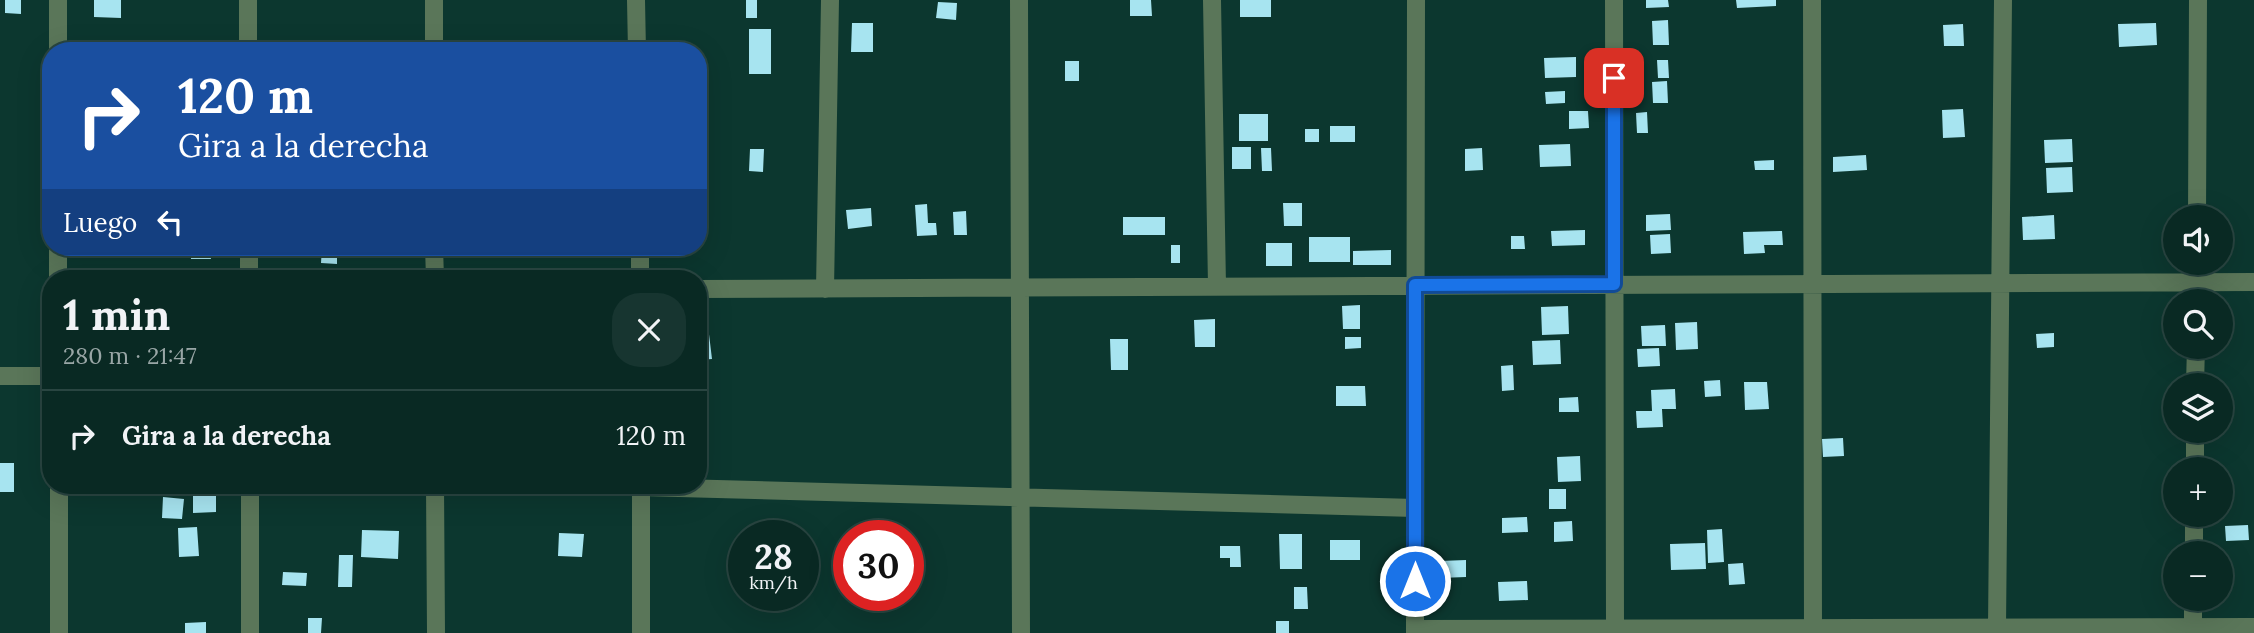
<!DOCTYPE html>
<html lang="es">
<head>
<meta charset="utf-8">
<style>
  body { margin:0; font-family:Lora,serif; background:#173530; color:#f1f3f6; height:100vh; display:flex; flex-direction:column; font-size:26px; white-space:nowrap }
  * { box-sizing:border-box; margin:0 }
  p { font-size:23px; color:#99a6a6 }
  .icon { flex:none; width:38px; height:38px; fill:none; stroke:currentColor; stroke-width:2; stroke-linecap:round; stroke-linejoin:round }
  .map { position:relative; flex:1; overflow:hidden }
  .panel { position:absolute; left:42px; top:270px; width:665px; height:224px; display:flex; flex-direction:column; background:#092923; border-radius:28px; box-shadow:0 7px 28px #0002,0 0 0 2px #294541 }
  .panel>* { flex:none }
  .guide { position:absolute; left:42px; top:42px; width:665px; height:214px; border-radius:28px; box-shadow:0 7px 28px #0002,0 0 0 2px #294541; background:#1a4fa0; color:#fff; overflow:hidden }
  .fabs { position:absolute; left:2163px; top:205px; display:grid; gap:14px }
  .fabs a { display:grid; place-items:center; width:70px; height:70px; border-radius:50%; background:#092923; box-shadow:0 7px 28px #0002,0 0 0 2px #294541; font-size:35px }
  .speed { position:absolute; left:728px; top:520px; display:flex; gap:14px; font-size:35px; font-weight:700; text-align:center }
  .speed>* { display:grid; place-content:center; width:91px; height:91px; border-radius:50%; background:#092923; box-shadow:0 7px 28px #0002,0 0 0 2px #294541; line-height:1 }
  .speed small { font-size:18px; font-weight:400 }
  .speed .limit { border:10px solid #d22; background:#fff; color:#111 }
  .pin { position:absolute; display:grid; place-items:center; width:60px; height:60px; color:#fff; margin:-30px; border-radius:14px; box-shadow:0 4px 10px #0006 }
  .me { position:absolute; width:77px; margin:-38px; rotate:0deg; stroke-linejoin:round; filter:drop-shadow(0 0 5px #0008) }
  .turn { display:flex; align-items:center; gap:24px; height:147px; padding:0 21px; font-size:32px }
  .turn .icon { width:91px; height:91px; stroke-width:2.5 }
  .turn b { display:block; font-size:49px; line-height:60px }
  .then { display:flex; align-items:center; height:66px; padding:0 21px; background:#0003; gap:14px; font-size:26px }
  .round { display:grid; place-items:center; flex:none; width:74px; height:74px; border-radius:28px; background:#173530 }
  .head { display:flex; align-items:center; justify-content:space-between; height:119px; padding:0 21px }
  h1 { font-size:42px; font-weight:800; line-height:52px }
  ul { padding:0; list-style:none }
  li { display:flex; align-items:center; gap:21px; height:91px; padding:0 21px; border-top:2px solid #294541 }
  li div { flex:1 }
  li b { display:block; font-size:26px }
  li em { font-style:normal }
  .map>svg:first-child { display:block }
  .building { fill:#a7e4f0 }
  .lines { fill:none; stroke-linecap:round; stroke-linejoin:round }
  .minor { stroke:#5a7659; stroke-width:18 }
  .route-casing { stroke:#114b97; stroke-width:18 }
  .route { stroke:#1a73e8; stroke-width:12 }
</style>
</head>
<body>
<div class="map">
<svg width="2254" height="633" viewBox="0 0 2254 633">
  <rect width="100%" height="100%" fill="#0c372f"/>
  <path class="building" d="M5,0H21V14L5,13Z
    M94,0H121V18L94,17Z
    M746,0H757V18H746Z
    M1130,0H1151L1152,16H1130Z
    M1240,0H1271V17H1240Z
    M1646,0H1668L1669,7L1646,8Z
    M1736,0H1776V6L1737,8Z
    M938,2L957,3L956,20L936,18Z
    M1668,20L1669,45H1653L1652,21Z
    M852,23H873V52H851Z
    M2156,23L2157,45L2119,47L2118,24Z
    M1963,24L1964,46H1944L1943,25Z
    M749,29H771V74H749Z
    M1576,57V77L1545,78L1544,58Z
    M1657,60H1668L1669,78H1658Z
    M1065,61H1079V81H1065Z
    M1667,81L1668,103H1653L1652,82Z
    M1565,91V103L1546,104L1545,92Z
    M1963,109L1965,137L1943,138L1942,110Z
    M1569,111H1588L1589,128L1569,129Z
    M1647,112L1648,133H1637L1636,113Z
    M1239,114H1268V141H1239Z
    M1330,126H1355V142H1330Z
    M1305,129H1319V142H1305Z
    M2072,139L2073,162L2045,163L2044,140Z
    M1570,144L1571,166L1540,167L1539,145Z
    M1232,147H1251V169H1232Z
    M1261,148H1271L1272,171H1262Z
    M1482,148L1483,170L1465,171V149Z
    M750,149H764L763,172L749,171Z
    M1866,155L1867,170L1833,172V157Z
    M1774,160V170H1755L1754,161Z
    M2072,167L2073,192L2047,193L2046,168Z
    M1283,203H1302V226H1284Z
    M927,204L928,223H936L937,235L917,236L915,205Z
    M871,208L872,226L848,229L846,210Z
    M966,211L967,235H954L953,212Z
    M1670,214L1671,230L1646,231V215Z
    M2054,215L2055,239L2023,240L2022,217Z
    M1123,217H1165V235H1123Z
    M1585,230V245L1552,246L1551,231Z
    M1782,231L1783,245H1764L1765,253L1744,254L1743,232Z
    M1670,234L1671,253L1651,254L1650,235Z
    M1511,236H1524L1525,249H1511Z
    M1309,237H1350V262H1309Z
    M1266,243H1292V266H1266Z
    M1171,245H1180V263H1171Z
    M191,247H210L211,259H191Z
    M322,247H337V264L321,263Z
    M1391,250V265H1353V251Z
    M1360,305V329H1343L1342,306Z
    M1568,306L1569,334L1542,335L1541,307Z
    M1215,319V347H1195L1194,320Z
    M1697,322L1698,349L1676,350L1675,323Z
    M1665,325L1666,346H1642L1641,326Z
    M708,326L712,359L698,360V327Z
    M2054,333V347L2037,348L2036,334Z
    M1345,337H1361V348L1345,349Z
    M1110,339H1128V370H1111Z
    M1560,340L1561,364L1533,365L1532,341Z
    M1659,348L1660,366L1638,367L1637,349Z
    M1513,365L1514,390L1502,391L1501,366Z
    M1720,380L1721,396L1705,397L1704,381Z
    M1744,382H1767L1769,409L1745,410Z
    M1336,386H1365L1366,406H1336Z
    M1675,389L1676,409H1662L1663,427L1637,428L1636,411H1652L1651,390Z
    M1578,397L1579,412H1559V398Z
    M1843,438L1844,456L1823,457L1822,439Z
    M1580,456L1581,481L1558,482L1557,457Z
    M0,463H14V492H0Z
    M282,485H309V492L282,491Z
    M1549,489H1566V509H1549Z
    M193,494H216V512L193,513Z
    M163,497L184,499L182,519L162,518Z
    M1527,517L1528,532L1502,533V518Z
    M1572,521L1573,541L1554,542V522Z
    M2248,525L2249,540L2226,541L2225,526Z
    M197,527L199,556L179,557L178,528Z
    M1722,529L1724,562L1708,563L1707,530Z
    M362,530L399,531L398,559L361,557Z
    M559,533L584,534L582,557L558,556Z
    M1279,534H1302V569H1280Z
    M1330,540H1360V560H1330Z
    M1705,543L1706,569L1671,570L1670,544Z
    M1220,546H1240L1241,567H1230V558H1220Z
    M339,555H353L352,587H338Z
    M1466,560V577L1440,578V561Z
    M1743,563L1745,584L1729,585L1728,564Z
    M283,572L307,573L306,586L282,585Z
    M1527,581L1528,600L1499,601L1498,582Z
    M1294,587H1307L1308,609H1294Z
    M308,618H322L321,633H308Z
    M1276,621H1289V633H1276Z
    M206,622V633H185V623Z"/>
  <g class="lines">
    <path class="minor" d="M58,0V51
      M248,0V51
      M434,0V51
      M636,0L637,51
      M1019,0L1021,633
      M1212,0L1217,286
      M1614,0L1615,629
      M1812,0L1813,633
      M2197,217L2198,0
      M58,247V278
      M249,247V278
      M434,247L435,278
      M640,247V278
      M698,289L2254,282
      M825,289L830,0
      M2196,301V262
      M0,376H51
      M2195,385L2196,346
      M2195,469V430
      M59,485V633
      M250,485V633
      M435,485L436,633
      M641,485V633
      M641,487L1415,508
      M2194,553V514
      M1997,628L2003,0
      M1415,629L2254,627
      M1415,633L1416,0
      M2193,633V598"/>
  </g>
  <g class="lines">
    <g class="route-casing">
      <path id="route" d="M1415,581V285L1614,284V78"/>
    </g>
    <use href="#route" class="route"/>
  </g>
</svg>
<div class="fabs">
<a><svg class="icon" aria-label="sound" viewBox="0 0 24 24"><path d="M4 9h4l5-4v14l-5-4H4zM17 9q2 3 0 6"/></svg></a>
<a><svg class="icon" aria-label="search" viewBox="0 0 24 24"><circle cx="10" cy="10" r="6"/><path d="M15 15l6 6"/></svg></a>
<a><svg class="icon" aria-label="layers" viewBox="0 0 24 24"><path d="M12 4l9 5-9 5-9-5zM3 14l9 5 9-5"/></svg></a>
<a>+</a>
<a>−</a>
</div>
<div class="speed"><div>28<small>km/h</small></div><div class="limit">30</div></div>
<div class="pin" style="left:1614px;top:78px;background:#d93025"><svg class="icon" aria-label="arrive" viewBox="0 0 24 24"><path d="M6 21V4h12l-3 4 3 4H6"/></svg></div>
<svg class="me" style="left:1415px;top:581px" viewBox="-20 -20 40 40"><circle r="17" fill="#1a73e8" stroke="#fff" stroke-width="3"/><path d="M0-11L8 9 0 5-8 9z" fill="#fff"/></svg>
<div class="guide">
<div class="turn"><svg class="icon" aria-label="right" viewBox="0 0 24 24"><path d="M7 20v-9h11M14 6l5 5-5 5"/></svg><div><b>120 m</b>Gira a la derecha</div></div>
<div class="then">Luego<svg class="icon" aria-label="left" viewBox="0 0 24 24"><path d="M17 20v-9H6M10 6l-5 5 5 5"/></svg></div>
</div>
<section class="panel">
<div class="head"><div><h1>1 min</h1><p>280 m · 21:47</p></div><a class="round"><svg class="icon" aria-label="close" viewBox="0 0 24 24"><path d="M6 6l12 12M18 6L6 18"/></svg></a></div>
<ul>
<li><svg class="icon" aria-label="right" viewBox="0 0 24 24"><path d="M7 20v-9h11M14 6l5 5-5 5"/></svg><div><b>Gira a la derecha</b></div><em>120 m</em></li>
</ul>
</section>
</div>
</body>
</html>
